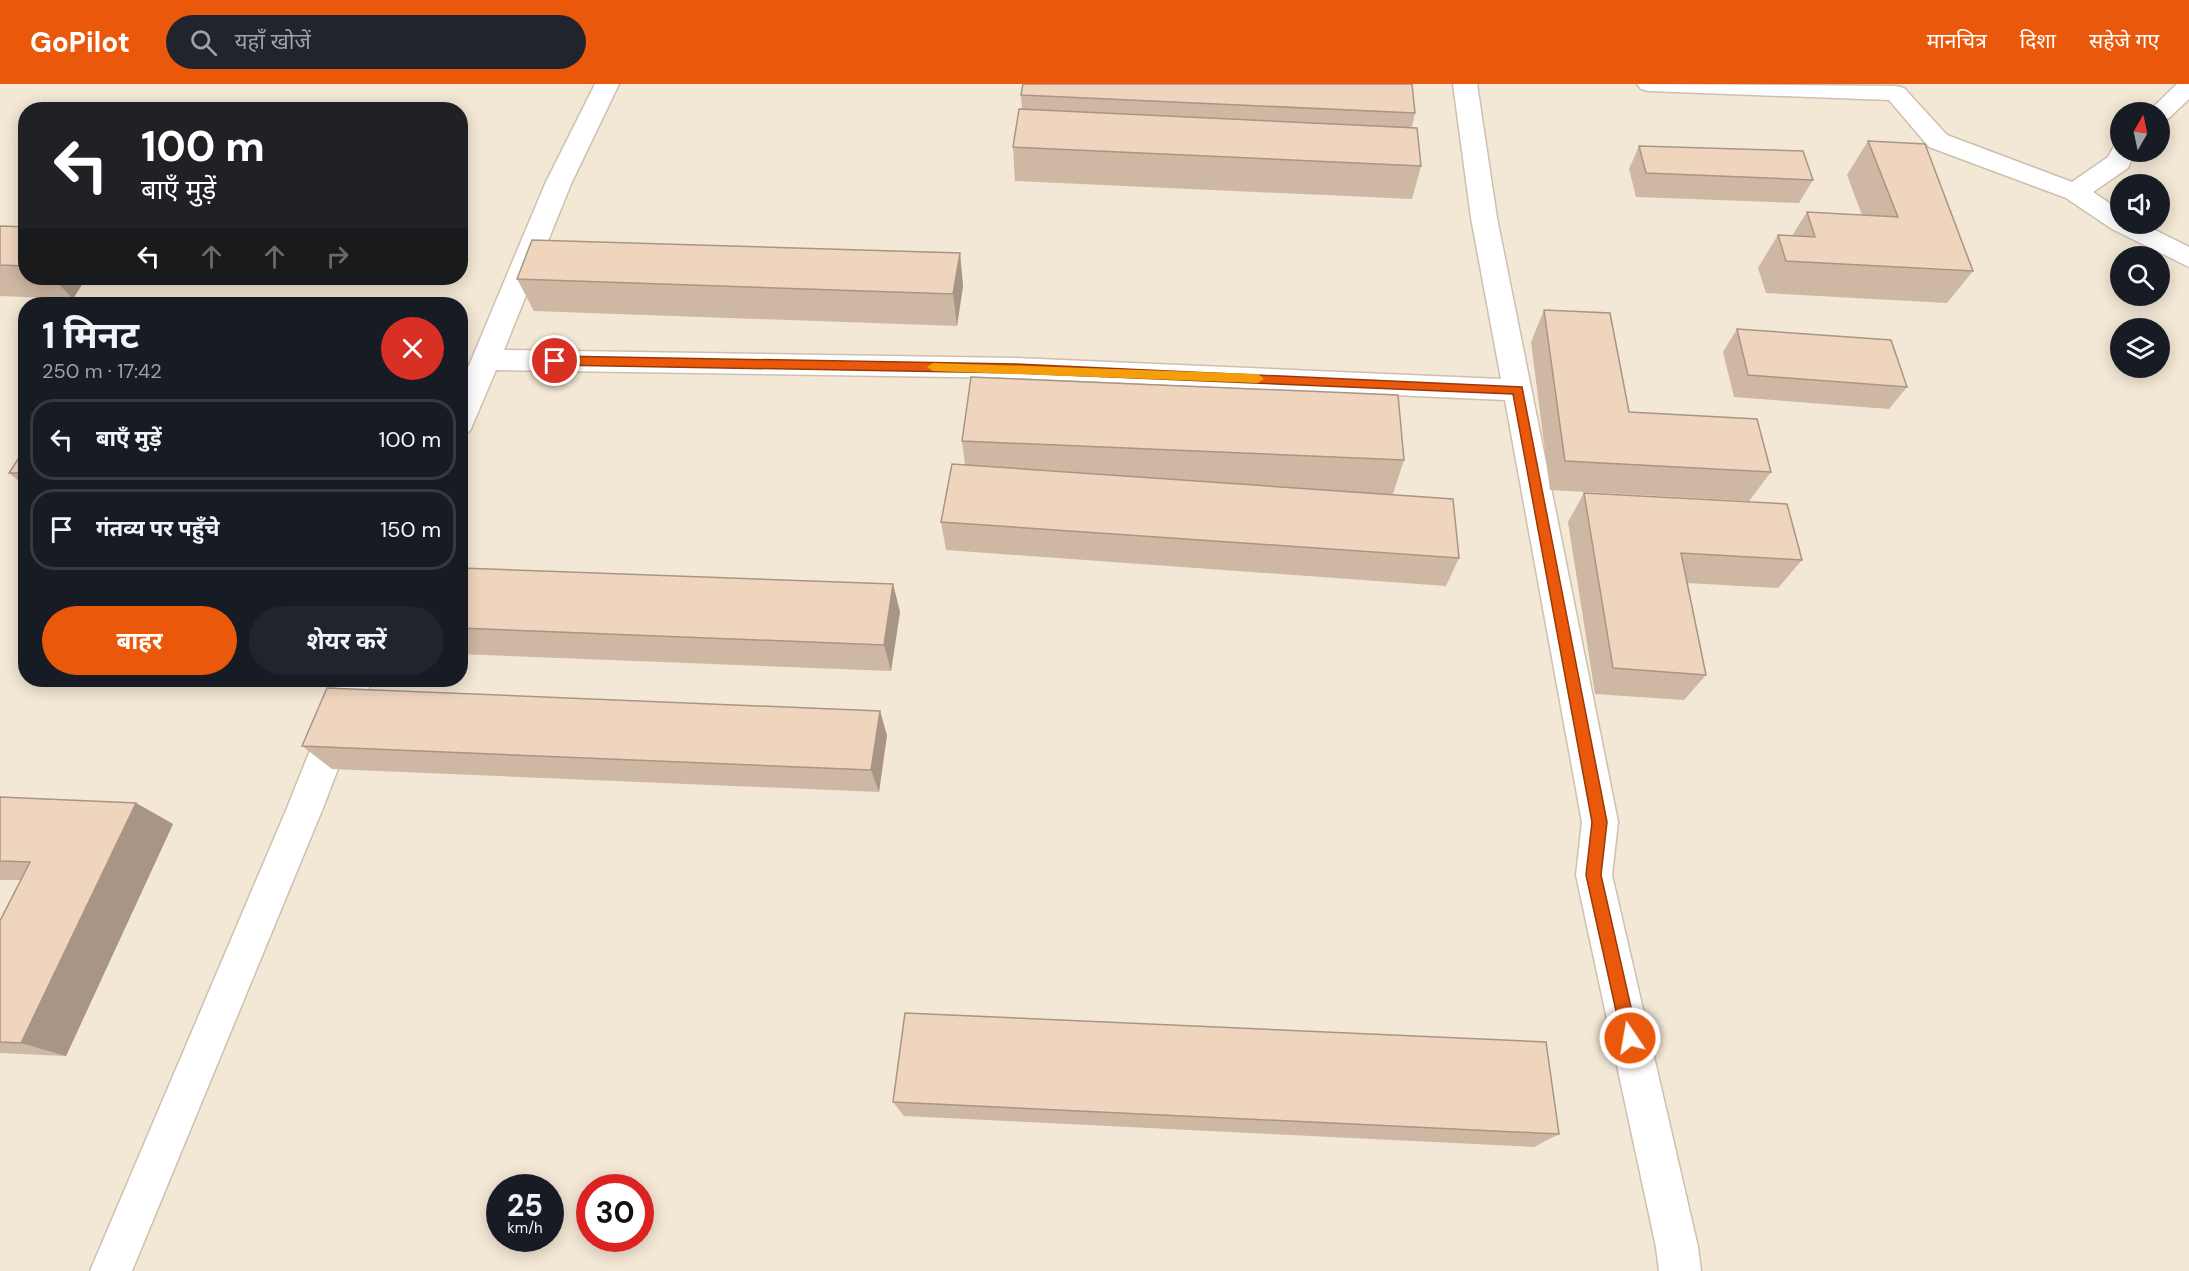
<!DOCTYPE html>
<html lang="hi">
<head>
<meta charset="utf-8">
<style>
  body { margin:0; font-family:"DM Sans","Noto Sans Devanagari",sans-serif; background:#20242c; color:#f1f3f6; height:100vh; display:flex; flex-direction:column; font-size:22px; white-space:nowrap }
  * { box-sizing:border-box; margin:0 }
  p { font-size:20px; color:#9ea1a6 }
  .icon { flex:none; width:33px; height:33px; fill:none; stroke:currentColor; stroke-width:2; stroke-linecap:round; stroke-linejoin:round }
  .map { position:relative; flex:1; overflow:hidden }
  .details { position:absolute; left:18px; top:213px; width:450px; height:390px; display:flex; flex-direction:column; background:#171b24; border-radius:24px; box-shadow:0 3px 15px #0003 }
  .details>* { flex:none }
  .hud { position:absolute; left:18px; top:18px; width:450px; height:183px; border-radius:24px; box-shadow:0 3px 15px #0003; background:#202124; color:#fff; overflow:hidden }
  .needle { width:39px; rotate:9deg }
  .controls { position:absolute; left:2110px; top:18px; display:grid; gap:12px }
  .controls a { display:grid; place-items:center; width:60px; height:60px; border-radius:50%; background:#171b24; box-shadow:0 3px 15px #0003; font-size:30px }
  .speed { position:absolute; left:486px; top:1090px; display:flex; gap:12px; font-size:30px; font-weight:700; text-align:center }
  .speed>* { display:grid; place-content:center; width:78px; height:78px; border-radius:50%; background:#171b24; box-shadow:0 3px 15px #0003; line-height:1 }
  .speed small { font-size:15px; font-weight:400 }
  .speed .limit { border:9px solid #d22; background:#fff; color:#111 }
  .pin { position:absolute; display:grid; place-items:center; width:51px; height:51px; color:#fff; margin:-26px; border:3px solid #fff; border-radius:50%; box-shadow:0 2px 6px #0007 }
  .me { position:absolute; width:66px; margin:-33px; rotate:348deg; stroke-linejoin:round; filter:drop-shadow(0 0 4px #0008) }
  .turn { display:flex; align-items:center; gap:21px; height:126px; padding:0 24px; font-size:27px }
  .turn .icon { width:78px; height:78px; stroke-width:2.5 }
  .turn b { display:block; font-size:42px; line-height:51px }
  .lanes { display:flex; align-items:center; height:57px; padding:0 24px; background:#0003; justify-content:center; gap:30px; direction:ltr }
  .lanes .off { opacity:.35 }
  .round { display:grid; place-items:center; flex:none; width:63px; height:63px; border-radius:32px; background:#20242c }
  .overview { display:flex; align-items:center; justify-content:space-between; height:102px; padding:0 24px }
  h1 { font-size:36px; font-weight:700; line-height:45px }
  .primary-button { display:flex; gap:12px; margin-top:auto; padding:12px 24px }
  .primary-button a { flex:1; height:69px; border-radius:36px; background:#ea580c; color:#fff; font-size:24px; font-weight:700; line-height:69px; text-align:center }
  .primary-button a+a { background:#20242c; color:#f1f3f6 }
  ul { padding:0; list-style:none }
  li { display:flex; align-items:center; gap:18px; height:81px; margin:0 12px 9px; padding:0 12px; border:3px solid #363941; border-radius:24px }
  li div { flex:1 }
  li b { display:block; font-size:22px }
  li em { font-style:normal }
  header { display:flex; align-items:center; gap:36px; box-sizing:border-box; height:84px; padding:0 30px; background:#ea580c; color:#fff }
  header strong { font-size:28px }
  nav { display:flex; gap:33px; margin-inline-start:auto; font-size:21px }
  .search { width:420px; height:54px; background:#20242c; display:flex; align-items:center; gap:15px; box-sizing:border-box; padding:0 21px; border-radius:33px; color:#9ea1a6; font-size:22px }
  .map>svg:first-child { display:block }
  .residential { fill:#f3e7d5; fill-rule:evenodd }
  .lines { fill:none; stroke-linecap:round; stroke-linejoin:round }
  .minor-casing { stroke:#cfbfaf; stroke-width:3 }
  .minor { fill:#fff; fill-rule:evenodd }
  .wall { fill:#ceb7a3 }
  .shaded-wall { fill:#a89585 }
  .building { fill:#f0d5be; stroke:#a89585; stroke-width:1.5 }
  .route { fill:#ea580c; stroke:#983908; stroke-width:1.5 }
  .slow { fill:#f59e0b }
</style>
</head>
<body>
<header>
<strong>GoPilot</strong>
<div class="search"><svg class="icon" aria-label="search" viewBox="0 0 24 24"><circle cx="10" cy="10" r="6"/><path d="M15 15l6 6"/></svg>यहाँ खोजें</div>
<nav><a>मानचित्र</a><a>दिशा</a><a>सहेजे गए</a></nav>
</header>
<div class="map">
<svg width="2189" height="1187" viewBox="0 0 2189 1187">
  <rect width="100%" height="100%" fill="#fcf4e6"/>
  <path class="residential" d="M0,0H2189V1187H0ZM26,26H460V194H26ZM2121,28H2160V68H2121ZM2121,100H2160V140H2121ZM2121,172H2160V212H2121ZM26,220H460V596H26ZM2121,244H2160V284H2121ZM500,1104H550V1155H500ZM590,1104H640V1155H590Z"/>
  <g class="lines">
    <g class="minor-casing">
      <path id="minor" d="M595,0H619L571,100L504,266L1016,274L1501,295L1471,134L1453,0H1477L1497,134L1618,738L1612,791L1698,1163L1701,1187H1659L1656,1163L1576,791L1582,738L1505,316L1016,294L496,286L470,347L460,350V303L545,100Z
        M1637,0L1896,2L1904,4L1947,51L2072,98L2108,73L2114,62L2121,61V68H2135L2128,84L2093,108L2121,127V140H2143L2189,163V183L2112,145L2066,114L1929,63L1889,16L1649,7L1641,5Z
        M2177,0H2189V15L2169,34L2160,37V28H2148Z
        M338,596H372L323,724L132,1187H90L287,724Z"/>
    </g>
    <use href="#minor" class="minor"/>
  </g>
  <path class="wall" d="M1021,11L1415,29L1412,43L1421,82L1412,115L1015,97L1013,63L1022,25Z
    M1868,57L1973,187L1947,219L1766,209L1758,184L1778,151L1792,152L1807,128L1862,131L1847,91Z
    M1639,62L1813,96L1799,119L1636,113L1629,85Z
    M0,142L26,143V194H86L73,215L0,212Z
    M960,169L963,202L957,242L534,227L517,195Z
    M1544,226L1629,328L1771,388L1749,417L1550,406L1531,258Z
    M1737,245L1907,303L1889,325L1734,313L1723,268Z
    M962,357L1404,376L1393,410L1459,474L1446,502L946,466L941,438L965,381Z
    M26,363V403L9,389Z
    M1584,409L1802,476L1778,504L1687,499L1706,591L1684,616L1595,610L1568,438Z
    M460,484L893,500L900,528L891,587L460,570Z
    M887,651L879,708L332,685L302,662Z
    M0,713L136,719L173,740L66,972L0,969V837L21,796H0Z
    M893,1018L1559,1050L1534,1063L904,1032Z"/>
  <path class="shaded-wall" d="M960,169L963,202L957,242L953,210Z
    M53,194H86L73,215Z
    M893,500L900,528L891,587L884,561Z
    M880,627L887,651L879,708L871,686Z
    M136,719L173,740L66,972L21,959Z"/>
  <path class="building" d="M1023,0H1412L1415,29L1021,11Z
    M1019,25L1417,44L1421,82L1013,63Z
    M1868,57L1925,60L1973,187L1786,177L1778,151L1815,153L1807,128L1898,133Z
    M1639,62L1803,67L1813,96L1646,89Z
    M0,142L26,143V182L0,181Z
    M532,156L960,169L953,210L517,195Z
    M1544,226L1610,229L1629,328L1757,335L1771,388L1565,377Z
    M1737,245L1891,256L1907,303L1748,291Z
    M971,293L1398,311L1404,376L962,357Z
    M26,363V389H9Z
    M952,380L1453,415L1459,474L941,438Z
    M1584,409L1787,420L1802,476L1681,469L1706,591L1613,584Z
    M460,484L893,500L884,561L460,544Z
    M327,604L880,627L871,686L302,662Z
    M0,713L136,719L21,959L0,958V837L30,778L0,777Z
    M905,929L1546,958L1559,1050L893,1018Z"/>
  <path class="route" d="M555,272L1016,280L1522,303L1607,738L1601,791L1638,954L1636,959L1630,962L1624,959L1622,954L1586,791L1592,738L1513,310L1016,289L555,281L549,277Z"/>
  <path class="slow" d="M933,279L1258,290L1264,295L1258,299L933,287L927,283Z"/>
</svg>
<div class="controls">
<a><svg class="needle" viewBox="-14 -14 28 28"><path d="M0-13l5 13h-10z" fill="#e53935"/><path d="M0 13l5-13h-10z" fill="#9ea1a6"/></svg></a>
<a><svg class="icon" aria-label="sound" viewBox="0 0 24 24"><path d="M4 9h4l5-4v14l-5-4H4zM17 9q2 3 0 6"/></svg></a>
<a><svg class="icon" aria-label="search" viewBox="0 0 24 24"><circle cx="10" cy="10" r="6"/><path d="M15 15l6 6"/></svg></a>
<a><svg class="icon" aria-label="layers" viewBox="0 0 24 24"><path d="M12 4l9 5-9 5-9-5zM3 14l9 5 9-5"/></svg></a>
</div>
<div class="speed"><div>25<small>km/h</small></div><div class="limit">30</div></div>
<div class="pin" style="left:555px;top:277px;background:#d93025"><svg class="icon" aria-label="arrive" viewBox="0 0 24 24"><path d="M6 21V4h12l-3 4 3 4H6"/></svg></div>
<svg class="me" style="left:1630px;top:954px" viewBox="-20 -20 40 40"><circle r="17" fill="#ea580c" stroke="#fff" stroke-width="3"/><path d="M0-11L8 9 0 5-8 9z" fill="#fff"/></svg>
<div class="hud">
<div class="turn"><svg class="icon" aria-label="left" viewBox="0 0 24 24"><path d="M17 20v-9H6M10 6l-5 5 5 5"/></svg><div><b>100 m</b>बाएँ मुड़ें</div></div>
<div class="lanes"><svg class="icon" aria-label="left" viewBox="0 0 24 24"><path d="M17 20v-9H6M10 6l-5 5 5 5"/></svg><svg class="icon off" aria-label="ahead" viewBox="0 0 24 24"><path d="M12 20V5M6 11l6-6 6 6"/></svg><svg class="icon off" aria-label="ahead" viewBox="0 0 24 24"><path d="M12 20V5M6 11l6-6 6 6"/></svg><svg class="icon off" aria-label="right" viewBox="0 0 24 24"><path d="M7 20v-9h11M14 6l5 5-5 5"/></svg></div>
</div>
<section class="details">
<div class="overview"><div><h1>1 मिनट</h1><p>250 m · 17:42</p></div><a class="round" style="background:#d93025;color:#fff"><svg class="icon" aria-label="close" viewBox="0 0 24 24"><path d="M6 6l12 12M18 6L6 18"/></svg></a></div>
<ul>
<li><svg class="icon" aria-label="left" viewBox="0 0 24 24"><path d="M17 20v-9H6M10 6l-5 5 5 5"/></svg><div><b>बाएँ मुड़ें</b></div><em>100 m</em></li>
<li><svg class="icon" aria-label="arrive" viewBox="0 0 24 24"><path d="M6 21V4h12l-3 4 3 4H6"/></svg><div><b>गंतव्य पर पहुँचे</b></div><em>150 m</em></li>
</ul>
<div class="primary-button"><a>बाहर</a><a>शेयर करें</a></div>
</section>
</div>
</body>
</html>
